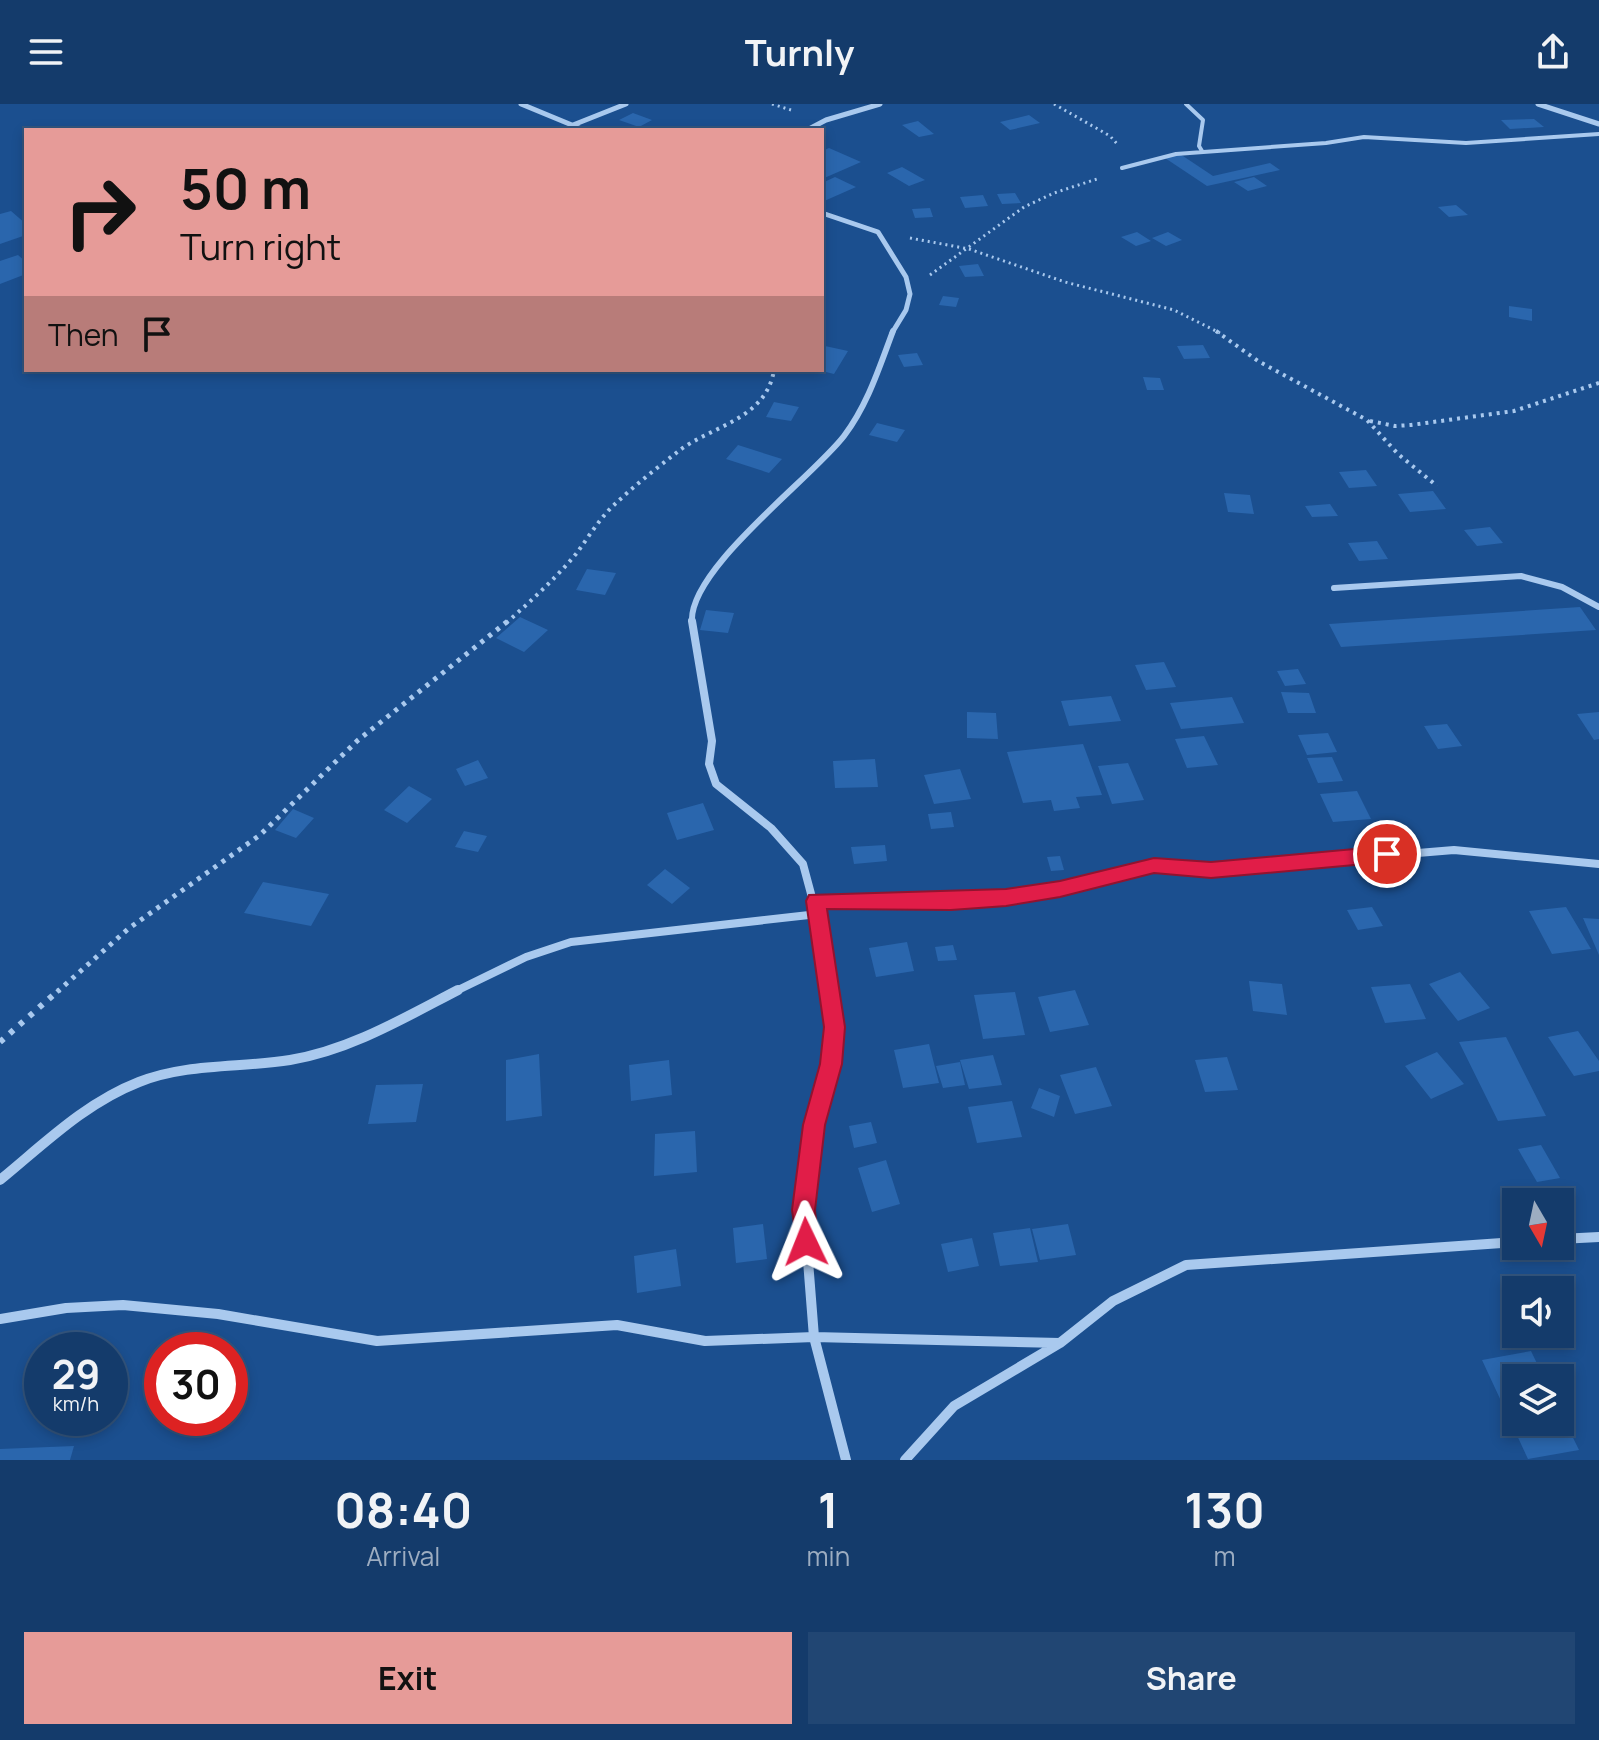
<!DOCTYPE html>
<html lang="en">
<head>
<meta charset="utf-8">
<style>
  body { margin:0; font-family:Manrope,sans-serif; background:#214673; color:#f1f3f6; height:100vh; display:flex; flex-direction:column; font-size:30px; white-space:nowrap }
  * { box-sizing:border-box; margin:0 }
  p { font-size:26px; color:#9dadc1 }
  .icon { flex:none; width:44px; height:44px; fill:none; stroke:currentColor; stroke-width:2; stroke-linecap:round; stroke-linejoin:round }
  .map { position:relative; height:1356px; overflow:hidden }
  .drawer { display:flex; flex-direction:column; background:#143b6b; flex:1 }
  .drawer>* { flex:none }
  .top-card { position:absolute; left:24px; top:24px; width:800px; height:244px; border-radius:0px; box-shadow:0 4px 12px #0003,0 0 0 2px #33557e; background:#e69b98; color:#111; overflow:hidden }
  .needle { width:52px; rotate:171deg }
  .controls { position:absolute; left:1502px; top:1084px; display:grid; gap:16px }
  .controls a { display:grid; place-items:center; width:72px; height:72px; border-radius:0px; background:#143b6b; box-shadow:0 4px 12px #0003,0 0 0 2px #33557e; font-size:40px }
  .speed { position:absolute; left:24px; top:1228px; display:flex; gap:16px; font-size:40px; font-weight:700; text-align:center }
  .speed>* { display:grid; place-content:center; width:104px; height:104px; border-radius:50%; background:#143b6b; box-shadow:0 4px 12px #0003,0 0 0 2px #33557e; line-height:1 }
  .speed small { font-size:20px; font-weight:400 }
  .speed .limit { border:12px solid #d22; background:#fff; color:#111 }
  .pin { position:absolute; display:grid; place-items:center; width:68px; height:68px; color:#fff; margin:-34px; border:4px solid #fff; border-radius:50%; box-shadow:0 2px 8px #0007 }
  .me { position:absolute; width:88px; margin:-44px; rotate:358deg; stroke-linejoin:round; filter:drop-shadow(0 0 6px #0008) }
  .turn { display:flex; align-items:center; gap:28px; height:168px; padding:0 24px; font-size:36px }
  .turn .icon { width:104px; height:104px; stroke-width:2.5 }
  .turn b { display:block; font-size:56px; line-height:68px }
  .then { display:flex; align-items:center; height:76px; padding:0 24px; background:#0003; gap:16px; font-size:30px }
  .eta { display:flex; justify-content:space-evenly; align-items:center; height:136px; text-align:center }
  .eta b { font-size:48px; font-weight:700; line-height:56px }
  .action { display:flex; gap:16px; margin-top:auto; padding:16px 24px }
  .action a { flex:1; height:92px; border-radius:0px; background:#e69b98; color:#111; font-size:32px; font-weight:700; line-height:92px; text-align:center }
  .action a+a { background:#214673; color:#f1f3f6 }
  header { display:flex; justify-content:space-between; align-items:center; height:104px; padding:0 24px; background:#143b6b; font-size:36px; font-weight:700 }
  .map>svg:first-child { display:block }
  .building { fill:#2a66ad }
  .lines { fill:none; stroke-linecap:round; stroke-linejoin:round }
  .path-far3 { stroke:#a9c9ee; stroke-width:3; stroke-dasharray:2 4; stroke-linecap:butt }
  .path-far2 { stroke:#a9c9ee; stroke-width:4; stroke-dasharray:3 5; stroke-linecap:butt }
  .path-far1 { stroke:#a9c9ee; stroke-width:5; stroke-dasharray:4 6; stroke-linecap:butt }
  .path { stroke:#a9c9ee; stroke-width:6; stroke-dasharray:5 8; stroke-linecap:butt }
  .lane { stroke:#a9c9ee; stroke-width:4 }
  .street-far3 { stroke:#a9c9ee; stroke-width:5 }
  .street-far2 { stroke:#a9c9ee; stroke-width:6 }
  .street-far1 { stroke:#a9c9ee; stroke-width:8 }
  .street { stroke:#a9c9ee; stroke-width:10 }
  .route { fill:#e11d48; stroke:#92132f; stroke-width:2 }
</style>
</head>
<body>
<header><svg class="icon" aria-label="menu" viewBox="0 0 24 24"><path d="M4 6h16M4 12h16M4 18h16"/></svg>Turnly<svg class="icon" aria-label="share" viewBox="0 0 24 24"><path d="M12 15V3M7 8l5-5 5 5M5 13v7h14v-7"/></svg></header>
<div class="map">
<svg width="1599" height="1356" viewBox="0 0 1599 1356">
  <rect width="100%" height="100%" fill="#1b4f8f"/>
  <path class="building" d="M633,9L652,16L639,23L619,16Z
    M1029,11L1040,19L1010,26L1000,18Z
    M1534,15L1544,23L1510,25L1501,16Z
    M918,17L934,30L919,33L902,21Z
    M829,44L861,58L822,75V47Z
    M1180,50L1213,72L1270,59L1280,66L1207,82L1165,54Z
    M902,63L925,76L909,82L887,69Z
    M835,73L856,83L822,98V79Z
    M1254,73L1267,82L1248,87L1234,78Z
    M1015,89L1021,99L1002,100L997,90Z
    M983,91L988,102L965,104L960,93Z
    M1456,101L1468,111L1449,113L1438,103Z
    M930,104L933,113L915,114L912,105Z
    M11,107L26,120V131L0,140V110Z
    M1137,128L1151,137L1136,142L1121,133Z
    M1168,128L1182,136L1166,142L1152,134Z
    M18,151L26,158V170L0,180V157Z
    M978,160L984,172L965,173L959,162Z
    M943,192L959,194L956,203L939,201Z
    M1509,202L1532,205V217L1509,213Z
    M1203,241L1210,254L1184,255L1177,242Z
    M825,242L848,247L834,270L822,267V247Z
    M917,249L923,261L904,263L898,251Z
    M1143,273L1160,274L1164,286H1147Z
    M774,298L799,303L791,317L766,313Z
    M877,319L905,326L897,338L869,331Z
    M738,341L782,355L769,369L726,355Z
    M1366,366L1377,382L1349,384L1339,368Z
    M1433,387L1446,405L1410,408L1398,390Z
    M1224,389L1250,391L1254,410L1228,408Z
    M1330,400L1338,412L1312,413L1305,402Z
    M1490,423L1503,439L1477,442L1464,426Z
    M1377,437L1388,455L1359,457L1348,439Z
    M587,465L616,469L605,491L576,486Z
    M1580,503L1596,526L1341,543L1329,520Z
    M706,506L734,509L728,529L700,526Z
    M520,513L548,526L524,548L496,534Z
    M1164,558L1176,583L1146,586L1135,561Z
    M1298,565L1306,580L1285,582L1277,567Z
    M1281,588L1309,589L1316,609H1288Z
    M1111,592L1121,617L1069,622L1061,597Z
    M1232,593L1244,619L1181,625L1170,599Z
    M967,608L996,609L998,635L967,634Z
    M1599,608V635L1594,636L1577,610Z
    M1447,620L1462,642L1438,645L1424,622Z
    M1328,629L1337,648L1307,651L1298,631Z
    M1204,632L1218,661L1187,664L1175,635Z
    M1083,640L1102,691L1076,693L1080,704L1054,707L1051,696L1023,699L1007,648Z
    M1332,653L1343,677L1318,679L1307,654Z
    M875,655L878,683L835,684L833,657Z
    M478,656L488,674L465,682L456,665Z
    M1128,659L1144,696L1112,700L1098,662Z
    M960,665L971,695L934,700L924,671Z
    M409,682L432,695L407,719L384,706Z
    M1357,687L1371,715L1333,718L1320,690Z
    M703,699L714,726L677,736L667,709Z
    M293,705L314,714L296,734L275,726Z
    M951,708L954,723L931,725L928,710Z
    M464,727L487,732L478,748L455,743Z
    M885,741L887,757L854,760L851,743Z
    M1060,752L1064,766L1051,767L1047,753Z
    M665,765L690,784L672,800L647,781Z
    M263,778L329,790L311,822L244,809Z
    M1372,803L1383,822L1358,826L1347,806Z
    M1566,803L1591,845L1552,850L1529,807Z
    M1583,814L1599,815V851Z
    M907,838L914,867L876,873L869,844Z
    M953,841L957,856L938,857L935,843Z
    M1460,868L1490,904L1458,917L1429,880Z
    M1249,877L1282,880L1287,911L1253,907Z
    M1410,880L1426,915L1385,919L1371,883Z
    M1075,886L1089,921L1050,928L1038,893Z
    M1015,888L1025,931L983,935L974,891Z
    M1578,927L1599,957V967L1574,972L1548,933Z
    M1506,933L1546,1012L1498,1017L1459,938Z
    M929,940L939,979L903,984L894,946Z
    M1437,948L1464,980L1431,995L1405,962Z
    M539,950L542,1012L506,1017V956Z
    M993,951L1002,981L969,985L960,956Z
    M1227,953L1238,986L1205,988L1195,956Z
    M669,956L672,991L631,997L629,961Z
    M960,958L965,981L943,984L936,962Z
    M1096,963L1112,1002L1075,1010L1060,971Z
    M423,980L416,1018L368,1020L376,981Z
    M1039,984L1060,992L1054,1013L1031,1004Z
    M1012,997L1022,1033L977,1039L968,1003Z
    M871,1018L877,1039L854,1044L849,1022Z
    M695,1027L697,1068L654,1072L655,1030Z
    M1541,1041L1560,1074L1537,1078L1518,1045Z
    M886,1056L900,1100L872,1108L858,1064Z
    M763,1120L767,1155L736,1159L733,1124Z
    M1068,1120L1076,1151L1040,1156L1032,1125Z
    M1030,1124L1038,1158L1000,1162L993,1129Z
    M972,1134L979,1162L948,1168L941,1140Z
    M676,1145L681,1182L637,1189L634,1152Z
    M1531,1247L1544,1274H1516V1318H1560V1307L1579,1346L1528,1355L1482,1256Z
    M74,1342L70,1356H0V1345Z"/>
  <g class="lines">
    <path class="path-far3" d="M772,0L791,6
      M1054,0L1110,32L1118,41
      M910,134L969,145L1065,178L1174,206L1220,229
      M930,171L1024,103L1054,89L1100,74"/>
    <path class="path-far2" d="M1216,227L1258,257L1367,316L1398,350L1437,382
      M1370,317L1395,322L1411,321L1514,307L1599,279
      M506,519C531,497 555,475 576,450C588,434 599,415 614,401C634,382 658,363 680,346C714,321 766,315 774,266"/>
    <path class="path-far1" d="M57,888L128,825L260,731L357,637L508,517"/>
    <path class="path" d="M0,938L59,886"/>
    <path class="lane" d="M1186,0L1203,16L1199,42L1202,47
      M1122,64L1176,50L1326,39L1364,33L1466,39L1599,30"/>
    <path class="street-far3" d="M521,0L584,26
      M1538,0L1599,20
      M573,21L626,0
      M807,26L826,16L880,0
      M822,109L878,128L906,173L910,190L906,206L892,229"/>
    <path class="street-far2" d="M1334,484L1521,472L1562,483L1599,503
      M692,519C687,466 812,374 844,332C868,300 879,264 893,227"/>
    <path class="street-far1" d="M692,517L712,637L709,660L716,680L771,724L803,760L821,827L829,888
      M816,797L1006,794L1060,785L1154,761L1211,766L1454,746L1599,760
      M454,888L526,853L571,838L818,810"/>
    <path class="street" d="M829,886L834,923L831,960L814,1021L804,1106L814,1233L846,1356
      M0,1076C44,1040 85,999 139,978C186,959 240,964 290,956C350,946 404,914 458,886
      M1560,1135L1599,1133
      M0,1215L66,1204L123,1201L218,1210L377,1237L617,1221L705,1237L814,1233L1060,1239
      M905,1356L954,1302L1060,1239L1113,1197L1186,1161L1516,1138"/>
  </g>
  <path class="route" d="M1387,742L1394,745L1397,750L1394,755L1387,758L1211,774L1154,769L1060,793L1006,802L951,806L827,805L845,923L842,960L825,1021L815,1106L818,1138L815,1147L806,1150L798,1147L792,1106L803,1021L820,960L824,923L806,797L809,791L1006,785L1060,777L1154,754L1211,758Z"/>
</svg>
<div class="controls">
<a><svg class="needle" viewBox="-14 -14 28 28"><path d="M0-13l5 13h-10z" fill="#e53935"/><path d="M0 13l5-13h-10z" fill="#9dadc1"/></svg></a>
<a><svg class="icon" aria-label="sound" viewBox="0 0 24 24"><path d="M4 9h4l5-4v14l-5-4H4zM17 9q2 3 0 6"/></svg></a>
<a><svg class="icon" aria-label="layers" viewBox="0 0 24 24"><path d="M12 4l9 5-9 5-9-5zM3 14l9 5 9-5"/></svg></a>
</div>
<div class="speed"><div>29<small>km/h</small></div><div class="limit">30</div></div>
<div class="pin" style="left:1387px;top:750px;background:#d93025"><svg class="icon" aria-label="arrive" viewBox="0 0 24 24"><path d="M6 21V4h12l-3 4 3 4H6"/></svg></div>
<svg class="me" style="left:806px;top:1138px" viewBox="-20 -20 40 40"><path d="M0-17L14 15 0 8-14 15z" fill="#e11d48" stroke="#fff" stroke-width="4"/></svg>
<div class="top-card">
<div class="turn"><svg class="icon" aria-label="right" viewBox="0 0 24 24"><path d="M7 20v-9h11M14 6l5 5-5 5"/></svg><div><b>50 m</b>Turn right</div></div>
<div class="then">Then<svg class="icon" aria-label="arrive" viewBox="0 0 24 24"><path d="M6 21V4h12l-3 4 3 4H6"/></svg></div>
</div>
</div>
<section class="drawer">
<div class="eta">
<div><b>08:40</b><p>Arrival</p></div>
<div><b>1</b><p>min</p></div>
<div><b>130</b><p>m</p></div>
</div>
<div class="action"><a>Exit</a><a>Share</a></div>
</section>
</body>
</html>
